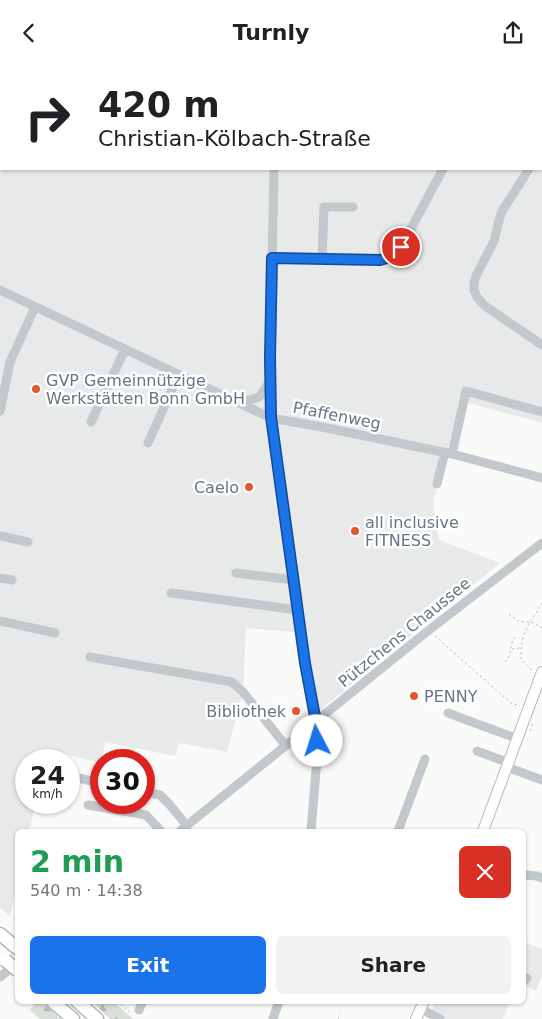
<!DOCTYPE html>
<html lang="en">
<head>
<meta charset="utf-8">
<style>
  body { margin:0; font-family:"DejaVu Sans",sans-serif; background:#f2f2f2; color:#202124; height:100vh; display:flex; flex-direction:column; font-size:19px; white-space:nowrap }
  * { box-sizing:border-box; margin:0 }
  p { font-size:16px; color:#757577 }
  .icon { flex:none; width:28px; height:28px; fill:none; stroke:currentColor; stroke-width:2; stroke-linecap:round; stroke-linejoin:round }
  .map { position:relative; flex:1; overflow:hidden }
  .drawer { position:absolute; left:15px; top:764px; width:511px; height:175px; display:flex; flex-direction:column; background:#fff; border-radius:8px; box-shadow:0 1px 4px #0004 }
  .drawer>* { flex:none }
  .guide { position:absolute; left:0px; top:0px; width:542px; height:105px; box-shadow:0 1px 4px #0004; background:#fff; color:#202124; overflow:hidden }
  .speed { position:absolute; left:15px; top:684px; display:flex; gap:10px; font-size:25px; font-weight:700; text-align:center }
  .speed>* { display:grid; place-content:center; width:65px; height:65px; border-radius:50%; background:#fff; box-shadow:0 1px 4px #0004; line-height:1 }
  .speed small { font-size:12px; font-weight:400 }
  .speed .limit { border:8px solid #d22; background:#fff; color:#111 }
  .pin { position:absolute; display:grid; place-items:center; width:42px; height:42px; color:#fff; margin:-21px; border:2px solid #fff; border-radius:50%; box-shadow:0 1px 5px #0007 }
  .me { position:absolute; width:55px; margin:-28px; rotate:355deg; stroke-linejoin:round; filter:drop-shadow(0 0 4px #0008) }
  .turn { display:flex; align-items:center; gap:18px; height:105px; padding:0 15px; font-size:22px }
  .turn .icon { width:65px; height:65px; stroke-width:2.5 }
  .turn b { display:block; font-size:35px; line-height:42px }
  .round { display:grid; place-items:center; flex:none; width:52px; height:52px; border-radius:8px; background:#f2f2f2 }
  .head { display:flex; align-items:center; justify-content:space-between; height:85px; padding:0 15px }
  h1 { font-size:30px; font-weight:700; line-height:38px; color:#1e9e55 }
  .cta { display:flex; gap:10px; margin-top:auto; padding:10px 15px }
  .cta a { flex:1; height:58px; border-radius:8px; background:#1a73e8; color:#fff; font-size:20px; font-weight:700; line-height:58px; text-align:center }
  .cta a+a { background:#f2f2f2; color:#202124 }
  header { display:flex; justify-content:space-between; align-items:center; height:65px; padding:0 15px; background:#fff; font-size:22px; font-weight:700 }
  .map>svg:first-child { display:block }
  .built { fill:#e8e9e9; fill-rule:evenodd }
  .forest { fill:url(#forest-firs) }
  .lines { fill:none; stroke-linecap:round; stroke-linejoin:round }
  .major-casing { stroke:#b5babe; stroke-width:12 }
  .highway-casing { stroke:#b4b9bd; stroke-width:15 }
  .path { stroke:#bbbfc2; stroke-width:1; stroke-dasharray:2.5 2.5; stroke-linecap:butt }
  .minor { stroke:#c3c8cc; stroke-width:9 }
  .major { stroke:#fff; stroke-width:10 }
  .highway { stroke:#fff; stroke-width:12 }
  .highway-bridge-casing { stroke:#b4b9bd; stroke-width:15; stroke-linecap:butt }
  .highway-bridge { stroke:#fff; stroke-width:12 }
  .route-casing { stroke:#114b97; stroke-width:12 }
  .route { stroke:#1a73e8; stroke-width:9 }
  .poi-dot { fill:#e4572e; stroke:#fff; stroke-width:2 }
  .labels { text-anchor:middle; stroke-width:5; stroke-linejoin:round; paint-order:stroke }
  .poi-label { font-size:16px; fill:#657683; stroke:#fff; text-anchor:start }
  .street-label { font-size:16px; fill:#657683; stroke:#fff }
</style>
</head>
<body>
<header><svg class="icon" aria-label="back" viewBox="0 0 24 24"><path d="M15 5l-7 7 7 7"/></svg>Turnly<svg class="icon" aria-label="share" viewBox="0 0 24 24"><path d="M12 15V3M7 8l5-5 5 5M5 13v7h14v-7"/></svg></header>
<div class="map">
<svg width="542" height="954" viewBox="0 0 542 954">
  <defs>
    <pattern id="forest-firs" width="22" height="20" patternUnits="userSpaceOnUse" patternTransform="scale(1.25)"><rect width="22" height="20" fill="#dadfd7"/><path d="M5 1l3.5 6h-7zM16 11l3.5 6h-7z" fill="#b4b9b4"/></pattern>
  </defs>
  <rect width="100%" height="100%" fill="#fafaf8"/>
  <path class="built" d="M0,0H542V358L461,336L433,436L439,475L500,498L319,646L307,568L246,563L243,627L227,687L179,678L175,691L105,677L101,698L48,685L45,695H26V738H36L29,766H18L17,818L10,851L0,843ZM1,1H541V104H1Z
    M524,877L542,884V911L536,926L524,921Z
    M435,936H510L503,954H429Z"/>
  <path class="forest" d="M37,936H41L60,954H40L30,945Z
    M91,936H113L133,954H110Z"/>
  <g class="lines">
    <g class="major-casing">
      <path id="major" d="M483,766L542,607
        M416,954L424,936"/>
    </g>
    <g class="highway-casing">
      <path id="highway" d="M0,869L18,884
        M52,936L73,954
        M77,936L97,954"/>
    </g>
    <path class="path" d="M71,1L73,0
      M100,1L101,0
      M501,1V0
      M0,53L1,52
      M509,549L518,556L534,558L542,563
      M435,571L511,638L520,641
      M512,584L520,583
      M505,597C514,587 508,582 515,572
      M532,605L521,594C521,589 521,583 522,578C524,563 535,551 542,538
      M530,666L533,658
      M117,936L132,949
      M338,954L341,949"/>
    <path class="minor" d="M51,0V1
      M200,0V1
      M87,1L89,0
      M238,1V0
      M281,1V0
      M541,44L542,45
      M0,67L1,69
      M541,87L542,86
      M274,104L271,250V353L305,598L316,657L317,694L311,766
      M529,104L502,146L499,155L494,176L476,211L474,218V225L477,232L485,241L542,280
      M272,193L380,195L393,191L401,182L443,104
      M322,194L324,142H353
      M0,225L271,353L322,362L452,389L542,413
      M240,338L259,332L270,316
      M0,346L10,297L35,242
      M91,357L125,284
      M148,378L179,309
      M452,389L466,326L542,347
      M437,419L445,387
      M0,471L28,477
      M236,508L294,515
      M0,513L12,515
      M171,528L298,545
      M0,556L55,568
      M90,592L232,617L243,627L286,681
      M448,648L518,674
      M477,686L509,698
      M507,702L542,715
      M69,711L101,718
      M144,727L160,730L170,740L187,761
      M88,740L146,750L161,766
      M180,766L429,565L542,478
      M398,766L425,694
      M525,810L537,811L542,813
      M0,912L17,898
      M524,916L527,913
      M139,945L143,936
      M419,945L425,946L440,954
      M273,954L279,936"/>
    <use href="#major" class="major"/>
    <use href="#highway" class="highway"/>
    <g class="highway-bridge-casing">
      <path id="highway-bridge" d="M5,895L18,906"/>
    </g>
    <use href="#highway-bridge" class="highway-bridge"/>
  </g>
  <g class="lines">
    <g class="route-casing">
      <path id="route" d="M317,676L316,657L305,598L271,352L270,292L272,193L380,195L393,191L401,182"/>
    </g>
    <use href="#route" class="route"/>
  </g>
  <g class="poi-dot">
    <circle cx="36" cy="324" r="5"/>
    <circle cx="249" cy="422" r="5"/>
    <circle cx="355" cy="466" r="5"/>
    <circle cx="414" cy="631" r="5"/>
    <circle cx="296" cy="646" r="5"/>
  </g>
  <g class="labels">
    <g class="poi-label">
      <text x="46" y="321">GVP Gemeinnützige<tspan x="46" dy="18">Werkstätten Bonn GmbH</tspan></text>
      <text x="239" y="428" text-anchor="end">Caelo</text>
      <text x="365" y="463">all inclusive<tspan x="365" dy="18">FITNESS</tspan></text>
      <text x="424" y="637">PENNY</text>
      <text x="286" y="652" text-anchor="end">Bibliothek</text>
    </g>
    <g class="street-label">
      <text transform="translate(337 350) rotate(11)" y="6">Pfaffenweg</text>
      <text transform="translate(404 567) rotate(-39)" y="6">Pützchens Chaussee</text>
    </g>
  </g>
</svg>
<div class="speed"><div>24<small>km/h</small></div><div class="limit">30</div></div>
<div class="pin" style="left:401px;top:182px;background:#d93025"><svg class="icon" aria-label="arrive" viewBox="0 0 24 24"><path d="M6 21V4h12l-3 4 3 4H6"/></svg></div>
<svg class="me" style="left:317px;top:676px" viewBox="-20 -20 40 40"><circle r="19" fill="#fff"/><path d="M0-13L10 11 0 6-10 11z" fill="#1a73e8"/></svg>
<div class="guide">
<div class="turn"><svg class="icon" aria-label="right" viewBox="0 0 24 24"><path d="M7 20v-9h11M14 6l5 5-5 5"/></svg><div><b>420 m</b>Christian-Kölbach-Straße</div></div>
</div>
<section class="drawer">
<div class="head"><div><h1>2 min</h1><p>540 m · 14:38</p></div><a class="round" style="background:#d93025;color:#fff"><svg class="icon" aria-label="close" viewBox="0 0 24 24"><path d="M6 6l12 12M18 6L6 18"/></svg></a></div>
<div class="cta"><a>Exit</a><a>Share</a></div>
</section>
</div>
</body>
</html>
